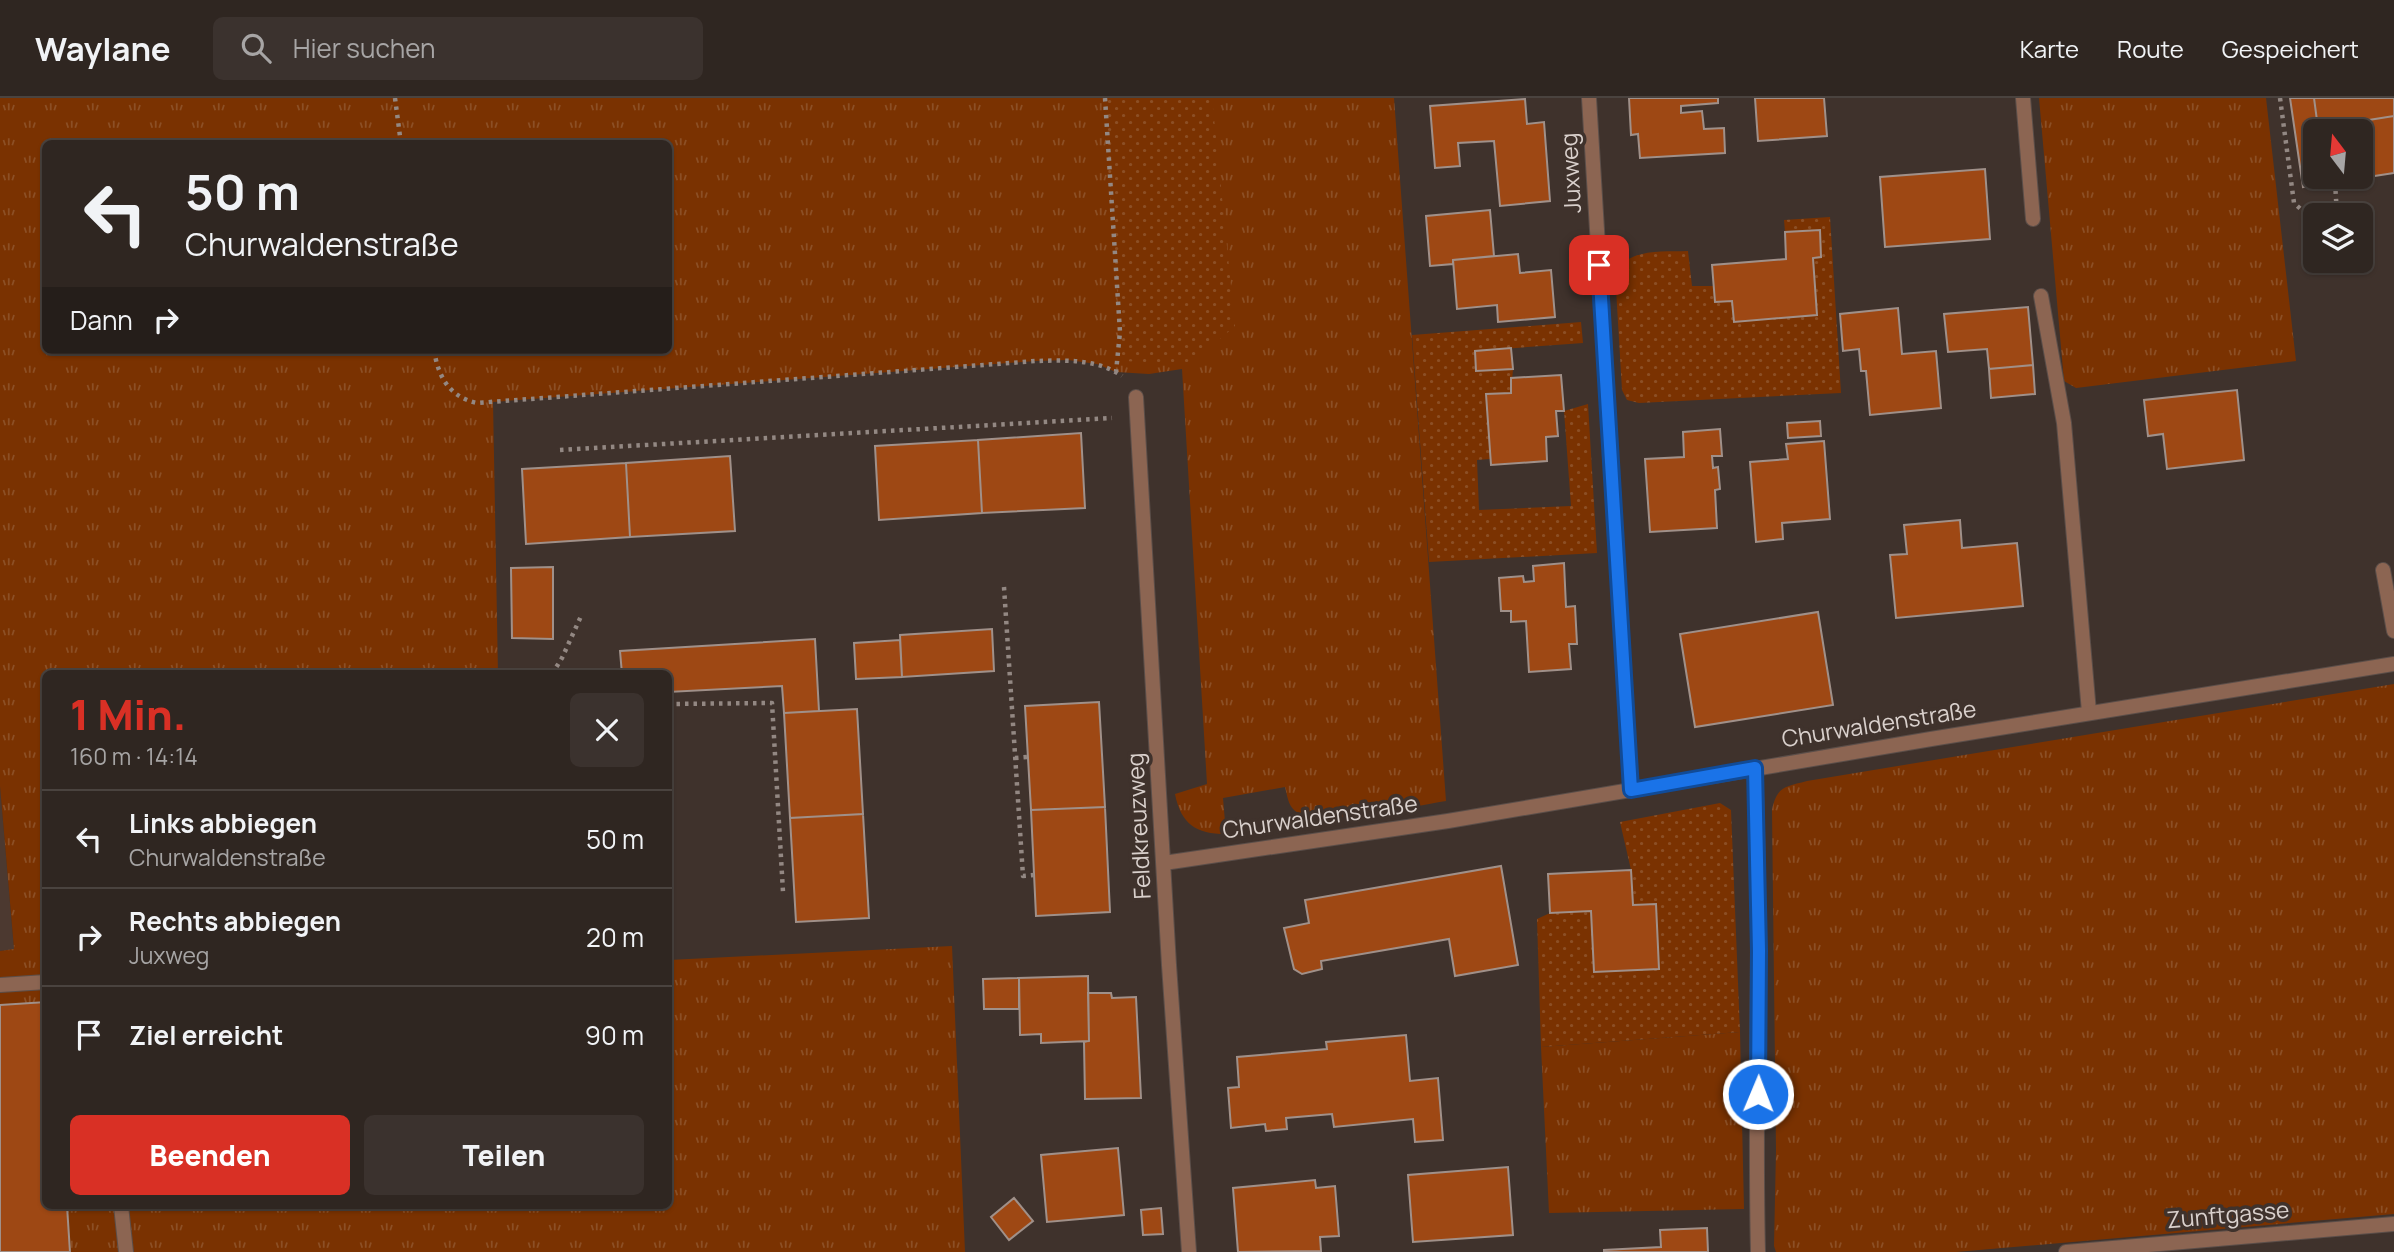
<!DOCTYPE html>
<html lang="de">
<head>
<meta charset="utf-8">
<style>
  body { margin:0; font-family:Manrope,sans-serif; background:#3b322e; color:#f1f3f6; height:100vh; display:flex; flex-direction:column; font-size:26px; white-space:nowrap }
  * { box-sizing:border-box; margin:0 }
  p { font-size:23px; color:#a7a5a5 }
  .icon { flex:none; width:38px; height:38px; fill:none; stroke:currentColor; stroke-width:2; stroke-linecap:round; stroke-linejoin:round }
  .map { position:relative; flex:1; overflow:hidden }
  .side { position:absolute; left:42px; top:572px; width:630px; height:539px; display:flex; flex-direction:column; background:#2f2621; border-radius:10px; box-shadow:0 2px 5px #0004,0 0 0 2px #4a433f }
  .side>* { flex:none }
  .banner { position:absolute; left:42px; top:42px; width:630px; height:214px; border-radius:10px; box-shadow:0 2px 5px #0004,0 0 0 2px #4a433f; background:#2f2621; color:#f1f3f6; overflow:hidden }
  .needle { width:46px; rotate:344deg }
  .controls { position:absolute; left:2303px; top:21px; display:grid; gap:14px }
  .controls a { display:grid; place-items:center; width:70px; height:70px; border-radius:10px; background:#2f2621; box-shadow:0 2px 5px #0004,0 0 0 2px #4a433f; font-size:35px }
  .pin { position:absolute; display:grid; place-items:center; width:60px; height:60px; color:#fff; margin:-30px; border-radius:14px; box-shadow:0 4px 10px #0006 }
  .me { position:absolute; width:77px; margin:-38px; rotate:1deg; stroke-linejoin:round; filter:drop-shadow(0 0 5px #0008) }
  .turn { display:flex; align-items:center; gap:24px; height:147px; padding:0 28px; font-size:32px }
  .turn .icon { width:91px; height:91px; stroke-width:2.5 }
  .turn b { display:block; font-size:49px; line-height:60px }
  .then { display:flex; align-items:center; height:66px; padding:0 28px; background:#0003; gap:14px; font-size:26px }
  .round { display:grid; place-items:center; flex:none; width:74px; height:74px; border-radius:10px; background:#3b322e }
  .summary { display:flex; align-items:center; justify-content:space-between; height:119px; padding:0 28px }
  h1 { font-size:42px; font-weight:800; line-height:52px; color:#d93025 }
  .cta { display:flex; gap:14px; margin-top:auto; padding:14px 28px }
  .cta a { flex:1; height:80px; border-radius:10px; background:#d93025; color:#fff; font-size:28px; font-weight:800; line-height:80px; text-align:center }
  .cta a+a { background:#3b322e; color:#f1f3f6 }
  ul { padding:0; list-style:none }
  li { display:flex; align-items:center; gap:21px; height:98px; padding:0 28px; border-top:2px solid #4a433f }
  li div { flex:1 }
  li b { display:block; font-size:26px }
  li em { font-style:normal }
  header { display:flex; align-items:center; gap:42px; box-sizing:border-box; height:98px; padding:0 35px; background:#2f2621; border-bottom:2px solid #4a433f }
  header strong { font-size:33px }
  nav { display:flex; gap:38px; margin-inline-start:auto; font-size:24px }
  .search { width:490px; height:63px; background:#3b322e; display:flex; align-items:center; gap:18px; box-sizing:border-box; padding:0 24px; border-radius:10px; color:#a7a5a5; font-size:26px }
  .map>svg:first-child { display:block }
  .built { fill:#4c3930 }
  .grass { fill:url(#grass-tufts); fill-rule:evenodd }
  .park { fill:url(#park-dots) }
  .building { fill:#9e4814; stroke:#a09089; stroke-width:2; fill-rule:evenodd }
  .lines { fill:none; stroke-linecap:round; stroke-linejoin:round }
  .lane-casing { stroke:#5b4e49; stroke-width:16 }
  .street-casing { stroke:#5b4e49; stroke-width:16 }
  .path { stroke:#938883; stroke-width:4.5; stroke-dasharray:3.5 5; stroke-linecap:butt }
  .lane { stroke:#8c6552; stroke-width:14 }
  .street { stroke:#8c6552; stroke-width:14 }
  .route-casing { stroke:#114b97; stroke-width:18 }
  .route { stroke:#1a73e8; stroke-width:12 }
  .labels { text-anchor:middle; stroke-width:7; stroke-linejoin:round; paint-order:stroke }
  .street-label { font-size:23px; fill:#d9d0cc; stroke:#3f322c }
</style>
</head>
<body>
<header>
<strong>Waylane</strong>
<div class="search"><svg class="icon" aria-label="search" viewBox="0 0 24 24"><circle cx="10" cy="10" r="6"/><path d="M15 15l6 6"/></svg>Hier suchen</div>
<nav><a>Karte</a><a>Route</a><a>Gespeichert</a></nav>
</header>
<div class="map">
<svg width="2394" height="1154" viewBox="0 0 2394 1154">
  <defs>
    <pattern id="grass-tufts" width="24" height="20" patternUnits="userSpaceOnUse" patternTransform="scale(1.75)"><rect width="24" height="20" fill="#7a3201"/><path d="M3 7l-1-3M5 7V3M7 7l1-3M15 17l-1-3M17 17v-4M19 17l1-3" fill="none" stroke="#8c4f25"/></pattern>
    <pattern id="park-dots" width="8" height="8" patternUnits="userSpaceOnUse" patternTransform="scale(1.75)"><rect width="8" height="8" fill="#7a3201"/><path d="M2 2h.1M6 6h.1" fill="none" stroke="#8c4f25" stroke-width="1.8" stroke-linecap="round"/></pattern>
  </defs>
  <rect width="100%" height="100%" fill="#3f322c"/>
  <path class="built" d="M0,688L14,852L0,853Z"/>
  <path class="grass" d="M0,0H1394L1446,703C1415,708 1326,728 1300,716C1288,710 1288,700 1285,689L1223,700L1226,736C1196,736 1181,726 1175,696L1207,686L1182,271L1149,276L1116,274L1097,266L1068,262L1036,263L493,304L498,576H46V1108H668L669,862L952,848L965,1154H0V853L14,851L0,688ZM46,46H668V252H46Z
    M2039,0H2266L2296,263L2076,290L2064,283Z
    M2394,586V1116L1956,1154H1776L1774,1148L1776,1052L1772,712C1777,688 1785,689 1807,683Z
    M1740,934L1744,1111L1549,1115L1541,949Z"/>
  <path class="park" d="M1103,0H1212L1235,228L1191,266L1122,263Z
    M1830,119L1841,295L1639,305L1627,302L1622,292L1615,174C1630,150 1662,154 1688,153L1692,188H1714L1715,204L1732,203L1734,224L1817,217L1813,160L1821,158L1820,133L1785,134L1784,122Z
    M1581,224L1583,245L1475,253L1476,273L1513,271L1511,295L1486,297L1490,361L1477,362L1479,412L1571,408L1564,313L1588,306L1597,455L1429,464L1412,237Z
    M1720,705L1731,712L1740,934L1541,949L1537,821L1550,815L1655,806L1633,807L1631,772L1620,724Z"/>
  <path class="building" d="M1629,0H1718V5L1681,8V15L1702,13L1704,31L1724,30L1725,55L1640,60L1638,36L1631,37Z
    M1755,0H1824L1827,38L1758,43Z
    M2290,0H2314L2318,30L2394,18V75L2303,89ZM2315,33H2361V79H2315Z
    M2314,0H2394V18L2318,30Z
    M1525,1L1527,26L1544,24L1550,103L1500,108L1494,43L1458,45L1460,68L1435,70L1430,8Z
    M1985,71L1990,141L1885,149L1880,79Z
    M1490,112L1494,158L1453,162V166L1430,168L1426,118Z
    M1820,132L1821,159L1813,160L1817,217L1734,224L1732,203L1715,204L1712,167L1786,161L1785,134Z
    M1518,156L1520,175L1551,172L1555,219L1498,224L1497,207L1457,211L1453,162Z
    M2028,209L2033,267L1989,271L1987,251L1948,254L1944,216Z
    M1898,210L1902,256L1936,253L1941,310L1870,317L1866,273H1861L1859,251L1843,253L1840,216Z
    M1511,250L1513,271L1476,273L1475,253Z
    M2033,267L2035,296L1991,300L1989,271Z
    M1561,277L1564,313H1556L1558,338L1546,339L1547,363L1491,367L1486,296L1511,295V280Z
    M2237,292L2244,362L2167,371L2163,336L2148,338L2144,302Z
    M1820,323L1821,338L1788,340L1787,325Z
    M1720,331L1722,358H1712L1713,370L1718,369L1720,391L1715,392L1717,430L1650,434L1645,361L1684,359L1683,334Z
    M1081,335L1085,410L982,415L978,342Z
    M978,342L982,415L879,422L875,348Z
    M1824,343L1830,421L1782,425L1783,441L1756,444L1750,364L1788,361L1786,346Z
    M730,358L735,433L630,439L626,365Z
    M626,365L630,439L526,446L522,371Z
    M1960,422L1962,450L2017,445L2023,508L1896,520L1890,457L1907,456L1904,427Z
    M1564,465L1566,509L1575,508L1577,546H1569L1571,571L1529,574L1526,523L1511,524V513H1501L1499,480L1523,478L1524,484L1534,483L1533,468Z
    M553,469V541L512,540L511,470Z
    M1818,514L1833,607L1695,629L1680,536Z
    M992,531L994,573L902,579L900,537Z
    M815,541L819,613L784,615L782,588L668,594V576H622L620,553Z
    M900,542L902,579L856,581L854,545Z
    M1099,604L1105,709L1031,712L1025,608Z
    M857,611L863,716L790,720L784,615Z
    M1105,709L1110,814L1036,818L1031,712Z
    M863,716L869,820L796,824L790,720Z
    M1501,768L1518,867L1455,878L1449,841L1321,863L1322,871L1302,876L1294,871L1284,830L1309,825L1305,802Z
    M1631,772L1633,807L1656,806L1659,871L1594,874L1591,813L1550,815L1548,776Z
    M1088,878L1089,943L1041,945V936L1020,937L1019,880Z
    M1019,880V911H984L983,881Z
    M1088,895H1111L1112,900L1136,899L1141,1000L1085,1001L1084,944L1089,943Z
    M46,904V1108H67L70,1154H0V907Z
    M1406,937L1410,983L1438,980L1443,1042L1415,1044L1413,1021L1334,1029L1332,1016L1286,1020L1287,1031L1266,1033L1265,1026L1231,1030L1228,990L1239,989L1237,959L1327,951L1326,944Z
    M1118,1050L1124,1117L1047,1124L1041,1057Z
    M1508,1069L1513,1137L1413,1144L1408,1077Z
    M1315,1082L1316,1090L1335,1088L1339,1138L1320,1139L1321,1153L1238,1154L1233,1090Z
    M1014,1100L1033,1123L1009,1142L991,1119Z
    M1161,1110L1163,1136L1143,1137L1141,1112Z
    M1707,1130L1708,1154H1604V1152L1661,1149L1660,1132Z"/>
  <g class="lines">
    <g class="lane-casing">
      <path id="lane" d="M2041,198L2064,325L2089,614
        M2383,472L2394,533
        M0,887L46,884
        M121,1108L126,1154"/>
    </g>
    <g class="street-casing">
      <path id="street" d="M1589,0L1631,692
        M2023,0L2033,121
        M1136,299L1169,867L1189,1154
        M1755,670C1762,831 1754,993 1758,1154
        M1164,765L1448,723L1931,641L2394,566
        M2066,1154L2394,1126"/>
    </g>
    <path class="path" d="M395,0L401,46
      M1105,0L1120,234L1116,274
      M2280,0L2294,105L2315,124
      M2335,84L2337,117
      M434,252C438,278 449,299 477,305L1036,263C1065,262 1098,261 1122,278
      M560,352L1112,320
      M1004,489L1023,778L1034,777
      M552,576L562,560L582,516
      M668,606L772,605L783,794
      M1015,660L1028,659"/>
    <use href="#lane" class="lane"/>
    <use href="#street" class="street"/>
  </g>
  <g class="lines">
    <g class="route-casing">
      <path id="route" d="M1599,167L1631,692L1755,670L1759,853L1758,996"/>
    </g>
    <use href="#route" class="route"/>
  </g>
  <g class="labels">
    <g class="street-label">
      <text transform="translate(1571 75) rotate(-93)" y="8">Juxweg</text>
      <text transform="translate(1879 626) rotate(-9)" y="8">Churwaldenstraße</text>
      <text transform="translate(1320 719) rotate(-8)" y="8">Churwaldenstraße</text>
      <text transform="translate(1139 728) rotate(-93)" y="8">Feldkreuzweg</text>
      <text transform="translate(2228 1117) rotate(-5)" y="8">Zunftgasse</text>
    </g>
  </g>
</svg>
<div class="controls">
<a><svg class="needle" viewBox="-14 -14 28 28"><path d="M0-13l5 13h-10z" fill="#e53935"/><path d="M0 13l5-13h-10z" fill="#a7a5a5"/></svg></a>
<a><svg class="icon" aria-label="layers" viewBox="0 0 24 24"><path d="M12 4l9 5-9 5-9-5zM3 14l9 5 9-5"/></svg></a>
</div>
<div class="pin" style="left:1599px;top:167px;background:#d93025"><svg class="icon" aria-label="arrive" viewBox="0 0 24 24"><path d="M6 21V4h12l-3 4 3 4H6"/></svg></div>
<svg class="me" style="left:1758px;top:996px" viewBox="-20 -20 40 40"><circle r="17" fill="#1a73e8" stroke="#fff" stroke-width="3"/><path d="M0-11L8 9 0 5-8 9z" fill="#fff"/></svg>
<div class="banner">
<div class="turn"><svg class="icon" aria-label="left" viewBox="0 0 24 24"><path d="M17 20v-9H6M10 6l-5 5 5 5"/></svg><div><b>50 m</b>Churwaldenstraße</div></div>
<div class="then">Dann<svg class="icon" aria-label="right" viewBox="0 0 24 24"><path d="M7 20v-9h11M14 6l5 5-5 5"/></svg></div>
</div>
<section class="side">
<div class="summary"><div><h1>1 Min.</h1><p>160 m · 14:14</p></div><a class="round"><svg class="icon" aria-label="close" viewBox="0 0 24 24"><path d="M6 6l12 12M18 6L6 18"/></svg></a></div>
<ul>
<li><svg class="icon" aria-label="left" viewBox="0 0 24 24"><path d="M17 20v-9H6M10 6l-5 5 5 5"/></svg><div><b>Links abbiegen</b><p>Churwaldenstraße</p></div><em>50 m</em></li>
<li><svg class="icon" aria-label="right" viewBox="0 0 24 24"><path d="M7 20v-9h11M14 6l5 5-5 5"/></svg><div><b>Rechts abbiegen</b><p>Juxweg</p></div><em>20 m</em></li>
<li><svg class="icon" aria-label="arrive" viewBox="0 0 24 24"><path d="M6 21V4h12l-3 4 3 4H6"/></svg><div><b>Ziel erreicht</b></div><em>90 m</em></li>
</ul>
<div class="cta"><a>Beenden</a><a>Teilen</a></div>
</section>
</div>
</body>
</html>
